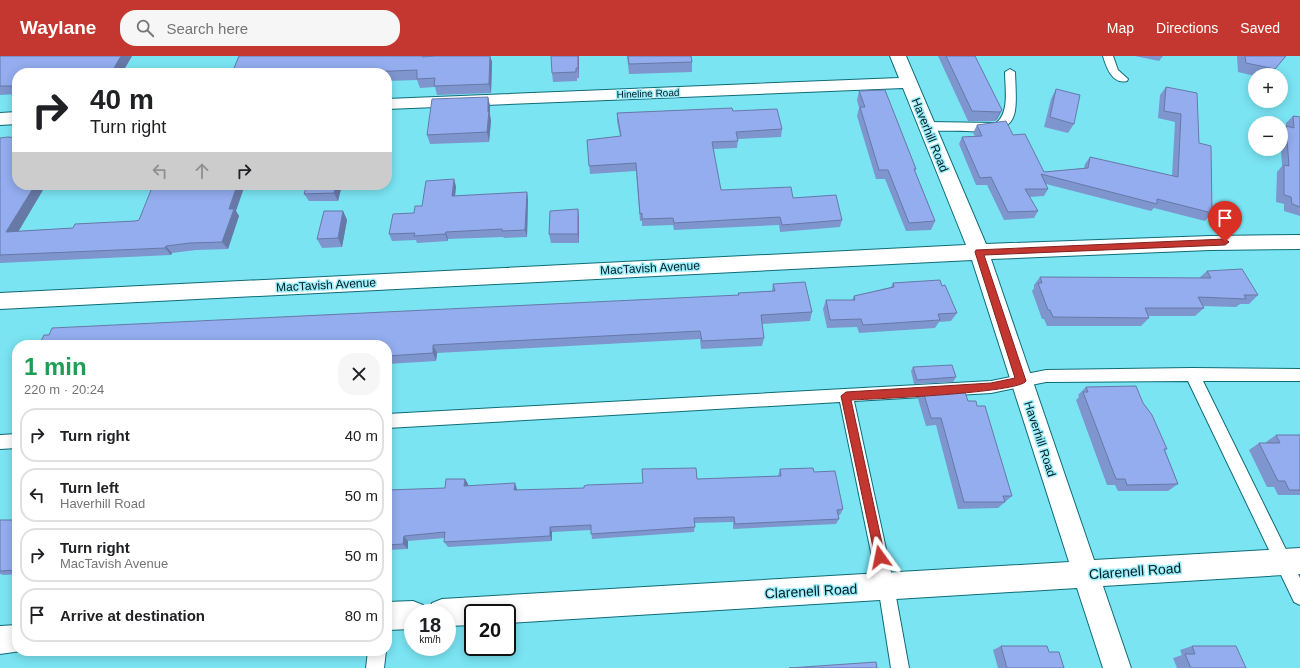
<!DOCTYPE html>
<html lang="en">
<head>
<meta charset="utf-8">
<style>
  body { margin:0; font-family:Helvetica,sans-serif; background:#f6f6f6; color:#202124; height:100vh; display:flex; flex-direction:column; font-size:15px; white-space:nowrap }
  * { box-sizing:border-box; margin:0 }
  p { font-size:13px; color:#757577 }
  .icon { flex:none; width:22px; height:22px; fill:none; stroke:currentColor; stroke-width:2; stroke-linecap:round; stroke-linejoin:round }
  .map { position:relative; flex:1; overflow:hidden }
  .sheet { position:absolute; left:12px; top:284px; width:380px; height:316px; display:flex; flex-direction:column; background:#fff; border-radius:16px; box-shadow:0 2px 10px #0003 }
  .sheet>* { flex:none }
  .hud { position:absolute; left:12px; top:12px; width:380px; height:122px; border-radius:16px; box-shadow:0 2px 10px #0003; background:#fff; color:#202124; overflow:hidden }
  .fabs { position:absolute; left:1248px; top:12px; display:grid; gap:8px }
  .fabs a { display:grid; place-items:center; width:40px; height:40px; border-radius:50%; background:#fff; box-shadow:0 2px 10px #0003; font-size:20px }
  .speed { position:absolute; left:404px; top:548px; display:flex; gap:8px; font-size:20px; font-weight:700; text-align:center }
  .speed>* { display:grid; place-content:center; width:52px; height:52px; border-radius:50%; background:#fff; box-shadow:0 2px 10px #0003; line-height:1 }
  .speed small { font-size:10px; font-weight:400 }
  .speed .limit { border:2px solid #111; border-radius:6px; background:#fff; color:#111 }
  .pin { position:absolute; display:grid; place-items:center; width:34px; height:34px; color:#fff; margin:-41px -17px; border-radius:50% 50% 50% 0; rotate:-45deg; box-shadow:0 0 4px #0007 }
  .pin .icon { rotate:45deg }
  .me { position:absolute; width:44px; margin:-22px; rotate:348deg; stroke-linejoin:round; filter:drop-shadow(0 0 3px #0008) }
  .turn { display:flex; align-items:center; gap:14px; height:84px; padding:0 12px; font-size:18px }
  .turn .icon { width:52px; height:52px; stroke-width:2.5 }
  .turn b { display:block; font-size:28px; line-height:34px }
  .lanes { display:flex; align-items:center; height:38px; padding:0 12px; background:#0003; justify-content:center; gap:20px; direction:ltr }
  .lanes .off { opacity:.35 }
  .round { display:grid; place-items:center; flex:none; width:42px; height:42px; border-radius:16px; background:#f6f6f6 }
  .overview { display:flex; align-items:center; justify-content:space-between; height:68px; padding:0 12px }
  h1 { font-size:24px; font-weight:700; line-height:30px; color:#1e9e55 }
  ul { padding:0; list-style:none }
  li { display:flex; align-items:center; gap:12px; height:54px; margin:0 8px 6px; padding:0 4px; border:2px solid #e0e0e0; border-radius:16px }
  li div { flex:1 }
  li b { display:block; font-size:15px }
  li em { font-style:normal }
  header { display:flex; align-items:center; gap:24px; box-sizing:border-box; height:56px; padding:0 20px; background:#c43630; color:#fff }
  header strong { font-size:19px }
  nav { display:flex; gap:22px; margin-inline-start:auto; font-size:14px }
  .search { width:280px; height:36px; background:#f6f6f6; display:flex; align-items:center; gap:10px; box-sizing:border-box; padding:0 14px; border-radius:16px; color:#757577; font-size:15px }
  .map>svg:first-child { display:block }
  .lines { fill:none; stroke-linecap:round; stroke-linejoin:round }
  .lane-casing { stroke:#0e6c77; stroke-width:2 }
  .street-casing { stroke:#0e6c77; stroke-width:2 }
  .lane { fill:#fff; fill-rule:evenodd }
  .street { fill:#fff; fill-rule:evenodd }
  .wall { fill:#7e95ce }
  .shaded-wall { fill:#6779a7 }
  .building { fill:#93adef; stroke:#6779a7 }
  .route { fill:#c43630; stroke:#7f231f }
  .labels { text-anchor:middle; stroke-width:3; stroke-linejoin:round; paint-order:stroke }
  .far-street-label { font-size:10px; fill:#001d22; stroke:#9deefa }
  .street-label { font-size:12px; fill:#001d22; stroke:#9deefa }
  .near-street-label { font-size:14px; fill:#001d22; stroke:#9deefa }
</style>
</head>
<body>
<header>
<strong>Waylane</strong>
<div class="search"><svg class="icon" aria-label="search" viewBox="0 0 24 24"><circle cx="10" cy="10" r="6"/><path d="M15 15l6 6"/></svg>Search here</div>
<nav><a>Map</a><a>Directions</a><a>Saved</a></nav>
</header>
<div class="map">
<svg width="1300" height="612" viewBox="0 0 1300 612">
  <rect width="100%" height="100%" fill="#7ae4f3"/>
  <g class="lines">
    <g class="lane-casing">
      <path id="lane" d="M1103,0H1113L1118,14L1128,23L1127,25C1112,29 1106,10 1103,0Z
        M1010,13L1015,16C1017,65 1020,77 966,75C952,74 936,76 923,73L922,70L923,67L927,66L996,67C1010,57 1005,31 1005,16Z
        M1192,312L1300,313V325H1203L1300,522V549L1294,546L1188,325L1046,326L991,337L854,345L894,530L909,612H891L878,530L840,346L387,372V358L991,325L1046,314Z
        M17,378V392L0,393V379Z
        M368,595H386L384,612H366Z"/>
    </g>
    <g class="street-casing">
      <path id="street" d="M890,0H906L986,188L1210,180L1300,179V193L1210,194L991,203L1094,504L1300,492V518L1103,530L1131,612H1103L1077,532L507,567V557H473V569L447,570V557H428L432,547L442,543L1069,506L972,204L0,253V237L966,189L903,32L387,53V43L899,22Z
        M17,56V68L0,69V57Z
        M413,545L423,549L426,557H413V573L387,574V546Z
        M17,569V595H21L0,598V570Z"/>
    </g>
    <use href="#lane" class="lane"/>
    <use href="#street" class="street"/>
  </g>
  <path class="wall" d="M0,0H132L122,17H17V38L0,39Z
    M239,0H490L492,6L491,37L437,39L435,31L420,32L417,24L387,25V17H232Z
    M579,0V22H577V25L553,26L552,17Z
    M627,0H691L692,6V16L629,18Z
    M938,0H975L1002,54L997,63L995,65H968Z
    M1135,0H1163L1159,5Z
    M1237,0H1286L1270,19H1255V20L1238,16Z
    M1166,31L1199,87L1212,157L1205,165L1154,152L1151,155L1046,128L1048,133L1044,140L1029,141L1038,155L1034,162L1004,164L987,129H976L959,88L962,81L975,80L973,77L977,69L1013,79L1044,116L1084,112L1085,108L1090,101L1172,120L1175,66L1158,62L1160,39Z
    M1056,33L1074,68L1068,77L1044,71L1051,43Z
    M859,35L916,113L915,115L935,165L931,174L906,175L885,123H876L857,60L859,52L857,44Z
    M488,41L490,50V59L491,65L489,86L430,88L427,79Z
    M733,55L782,73L781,81L738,83L737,92L713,93L721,134L793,142L842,164L840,171L780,176L779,169L674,174L673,169L642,170V165H640L636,115L590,118L587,84L620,80L617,65V57Z
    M1293,60L1300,61V160L1284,155V148L1276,146L1277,116L1282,110L1281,93V75L1286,70V67Z
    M0,82L19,175L73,172L135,165L236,155L239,160L228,193L196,194L172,197L171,199L0,207Z
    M454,123L456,131L455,140L527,136L528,144L527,181L504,182L503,181L448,183V185L417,187L416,184L392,185L389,178Z
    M307,129H342L338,145H309L304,138Z
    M578,153L579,163V187H551L549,178Z
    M343,155L347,164L342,191L322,192L317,183Z
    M1207,215L1258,239L1249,248H1240L1236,251L1203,250L1204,252L1195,260H1149V262L1141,270H1047L1044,263H1042L1032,235L1034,232V229L1040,221L1199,222Z
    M893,227L942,230L957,257L951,265L939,266L935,272L859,277L857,271L827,272L823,253L826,244H852L854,240L891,231Z
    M773,228L812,256L810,265L762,268L764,282L762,290L701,293L700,283L437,297L436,305L387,308V289L738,239V237L772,235Z
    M913,311L956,321L953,326L914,328L911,315Z
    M1086,331L1143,347L1167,393L1165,394L1178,428L1168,435H1118L1115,429H1107L1076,344L1079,341L1078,339Z
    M923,335L968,345L977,350L1012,440L998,452L958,453L936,369L926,370L918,343Z
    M1276,379H1300V439H1278L1274,431H1267L1249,394L1259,387H1266V386Z
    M780,413L814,416L843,453L840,459H838L839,463L836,468L733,473V466L695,467L694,476L592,483L591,474L552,476V485L448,491L444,486L445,482L408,485V493L387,494V434L445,432L465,423L468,428V429L517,433V434L584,432L697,423L778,420Z
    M0,464H17V518L4,519L0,518Z
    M1001,590L1049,596L1064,612H998L993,594Z
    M1192,590L1246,612H1177L1173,602L1182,599L1180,594Z"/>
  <path class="shaded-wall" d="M121,0H132L122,17H111Z
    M490,0L492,6L491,37L489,28Z
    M578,0H579V22L578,12Z
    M488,41L490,50V59L491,65L489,86L487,76Z
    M1002,54L997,63L995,65L1000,56Z
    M454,123L456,131L454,148L452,140Z
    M35,129H46L14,183L6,176Z
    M237,129H245L236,155L239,160L228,193L222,186L229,153Z
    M336,129H342L338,145L334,137Z
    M527,136L528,144L527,181L525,174Z
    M578,153L579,163V187L578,178Z
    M343,155L347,164L342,191L338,182Z
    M446,176L448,183V185L445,178Z
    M166,190L172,197L171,199L165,192Z
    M433,289L437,297L436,305L433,297Z
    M465,423L468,428V435L464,430Z
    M515,427L517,433V440L514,434Z
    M550,471L552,476V485L550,480Z
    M404,480L408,485V493L403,488Z"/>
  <path class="building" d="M0,0H121L111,17H17V30H0Z
    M239,0H423L422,1L435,0H490L489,28L434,30L435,22L417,23V14L341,17H232Z
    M551,0H578V12H576V16L552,17Z
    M628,0H691L692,6L629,8Z
    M946,0H975L1002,54L1000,56L972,55Z
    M1245,0H1286L1275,13L1246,7Z
    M1166,31L1197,37L1199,87L1211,90L1212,157L1157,143V148L1041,118L1048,133H1025L1038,155L1008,156L991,121L980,122L962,81L982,80L977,69L1006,65L1013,79L1025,78L1044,116L1088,112L1090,101L1178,121L1181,58L1164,55Z
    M1056,33L1080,39L1074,68L1050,61Z
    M885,34L916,113H914L935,165L909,167L888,114H879L860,51H865L859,35Z
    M488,41V56L489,55L487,76L427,79L432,43Z
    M732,52L733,55L777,53L782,73L736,76L738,85L712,86L721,134L791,131L793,142L836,139L842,164L782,169L780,161L674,167L673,162L642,163V157L640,158L636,107L589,110L587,84L621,80L617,57Z
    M1293,60L1300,61V151L1292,148L1291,141L1284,139V109L1289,110L1286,70L1294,72Z
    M8,81L17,82V129H35L6,176L73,172L75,168L135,165L139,164L153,129H237L229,153H234L222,186L190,187L166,190L165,192L0,199V82Z
    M454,123L452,140L527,136L525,174L502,175V173L446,176L445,178L414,180L415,177L389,178L393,158L414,157L415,150H422L426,125Z
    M307,129H336L334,137L304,138Z
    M578,153V178H549L550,155Z
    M324,155H343L338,182L317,183Z
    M1242,213L1258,239H1244L1246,243L1198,241L1204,252H1145L1149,262L1053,261L1050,254H1048L1038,227H1042L1040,221L1211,222L1207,215Z
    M940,224L942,230L945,229L957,257L938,258L940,264L863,269L861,263L830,264L826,244H855L854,240L894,231L893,227Z
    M805,226L812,256L761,259L764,282L702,285L700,275L433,289V297L387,300V289H39L44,279H49L52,272L739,239L738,237L775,235L773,228Z
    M952,309L956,321L917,324L913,311Z
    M1136,330L1143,347L1152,359L1167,393H1164L1178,428L1127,429L1125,423H1116L1083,336H1088L1086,331Z
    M964,333L968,345H976L977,350H985L1012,440H1003L1005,446H964L941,362H931L923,335Z
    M1276,379H1300V434H1289L1285,425H1278L1259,387H1280Z
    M696,412L697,423L781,420L780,413L813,412L814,416L835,415L843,453L837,454L839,463L735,468L734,461L694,462L695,471L591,478V469L550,471V480L444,486L445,476L404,480L403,488L387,489V434L445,432L446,423H465L464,430L515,427L514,434L584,432V430L587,429L643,427L642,413Z
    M0,464H17V514L0,515Z
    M1001,590H1047L1049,596H1059L1064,612H1007Z
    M1192,590H1236L1246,612H1191L1185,598H1195Z
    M876,606L877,612H789Z"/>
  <path class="route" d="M1225,183L1229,186L1225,189L984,199L1026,325C1020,337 873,343 851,344L885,501L884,505L880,506L876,505L841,340L846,336L991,327L1015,322L975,196L976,194Z"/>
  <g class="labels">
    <g class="far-street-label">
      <text transform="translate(648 37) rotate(-2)" y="4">Hineline Road</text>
    </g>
    <g class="street-label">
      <text transform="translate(930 79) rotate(68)" y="4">Haverhill Road</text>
      <text transform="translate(650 212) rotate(-3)" y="4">MacTavish Avenue</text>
      <text transform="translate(326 229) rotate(-3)" y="4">MacTavish Avenue</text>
      <text transform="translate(1040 383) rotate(72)" y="4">Haverhill Road</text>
    </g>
    <g class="near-street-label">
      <text transform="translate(1135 515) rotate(-4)" y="5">Clarenell Road</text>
      <text transform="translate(811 535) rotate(-3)" y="5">Clarenell Road</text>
    </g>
  </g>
</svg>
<div class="fabs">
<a>+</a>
<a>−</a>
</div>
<div class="speed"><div>18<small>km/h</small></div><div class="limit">20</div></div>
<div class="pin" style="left:1225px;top:186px;background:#d93025"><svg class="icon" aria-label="arrive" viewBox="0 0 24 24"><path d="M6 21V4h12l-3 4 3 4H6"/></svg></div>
<svg class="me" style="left:880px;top:501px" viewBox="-20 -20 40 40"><path d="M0-17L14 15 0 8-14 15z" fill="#c43630" stroke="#fff" stroke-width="4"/></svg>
<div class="hud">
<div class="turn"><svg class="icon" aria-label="right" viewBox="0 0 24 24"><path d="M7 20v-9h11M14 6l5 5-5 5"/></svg><div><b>40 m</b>Turn right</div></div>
<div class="lanes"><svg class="icon off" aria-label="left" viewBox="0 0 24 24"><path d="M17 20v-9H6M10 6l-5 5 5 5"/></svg><svg class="icon off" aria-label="ahead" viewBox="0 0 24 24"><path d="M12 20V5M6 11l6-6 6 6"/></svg><svg class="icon" aria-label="right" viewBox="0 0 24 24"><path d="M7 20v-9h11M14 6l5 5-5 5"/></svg></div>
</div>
<section class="sheet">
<div class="overview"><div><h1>1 min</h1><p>220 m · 20:24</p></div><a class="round"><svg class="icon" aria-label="close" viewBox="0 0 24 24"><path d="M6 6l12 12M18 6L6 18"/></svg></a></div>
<ul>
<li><svg class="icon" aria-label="right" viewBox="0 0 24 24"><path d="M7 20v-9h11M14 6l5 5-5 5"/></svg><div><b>Turn right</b></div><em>40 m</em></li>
<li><svg class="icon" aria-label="left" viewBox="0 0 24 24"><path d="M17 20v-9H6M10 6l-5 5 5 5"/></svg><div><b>Turn left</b><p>Haverhill Road</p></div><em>50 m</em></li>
<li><svg class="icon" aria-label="right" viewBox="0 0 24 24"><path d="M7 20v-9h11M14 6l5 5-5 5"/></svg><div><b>Turn right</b><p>MacTavish Avenue</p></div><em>50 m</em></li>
<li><svg class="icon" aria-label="arrive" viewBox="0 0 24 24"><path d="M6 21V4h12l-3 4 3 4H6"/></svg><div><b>Arrive at destination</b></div><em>80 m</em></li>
</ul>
</section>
</div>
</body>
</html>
